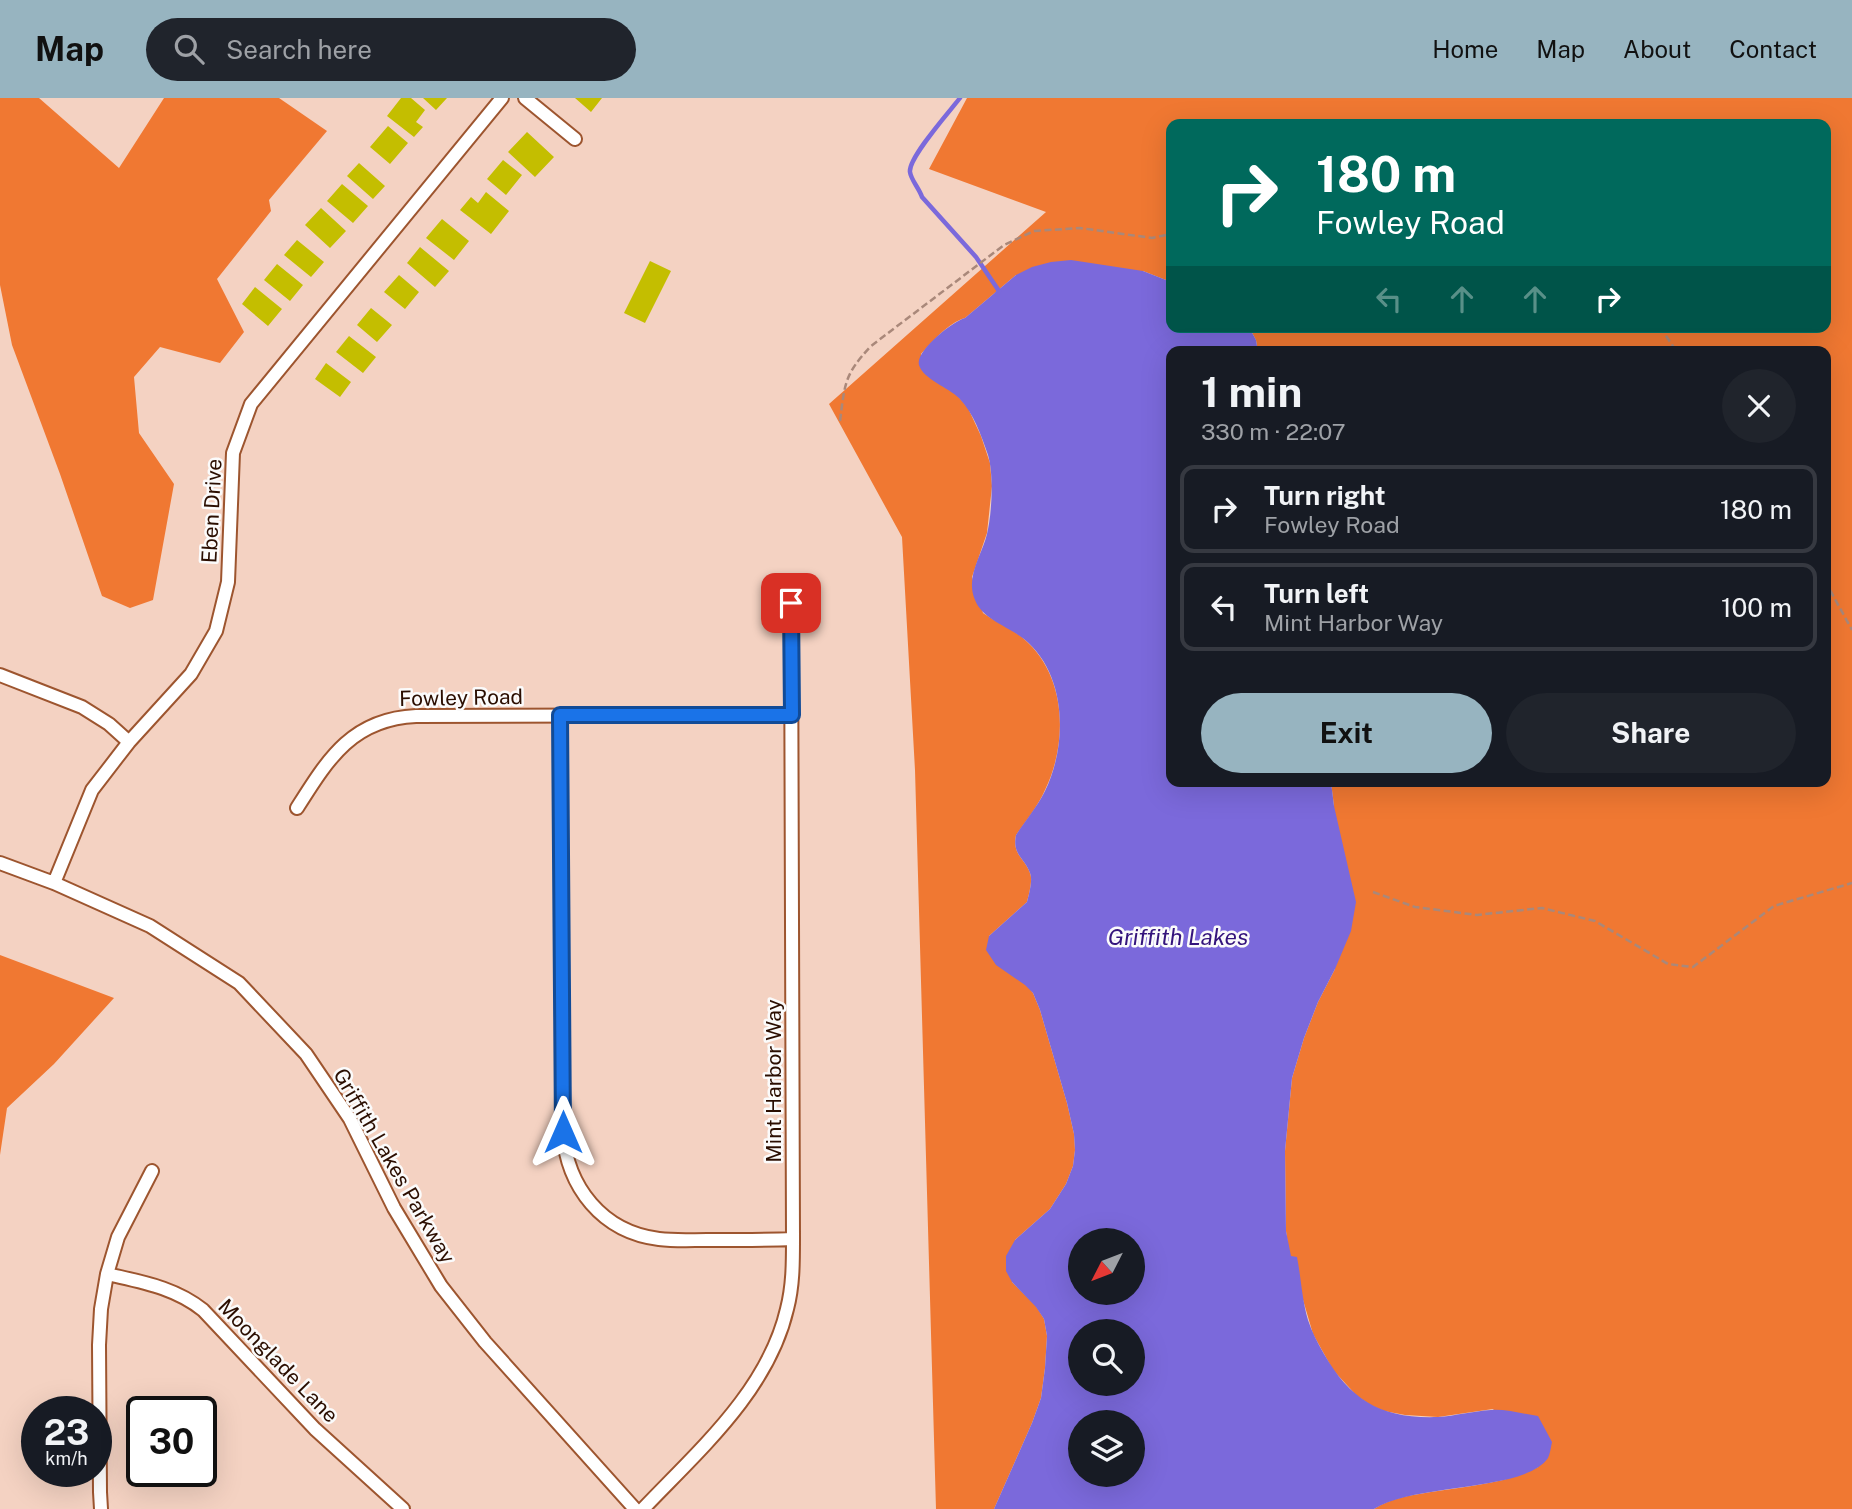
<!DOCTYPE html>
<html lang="en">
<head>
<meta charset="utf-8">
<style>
  body { margin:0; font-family:"Public Sans",sans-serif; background:#20242c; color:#f1f3f6; height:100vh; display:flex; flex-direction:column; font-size:26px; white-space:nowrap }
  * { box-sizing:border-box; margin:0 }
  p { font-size:23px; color:#9ea1a6 }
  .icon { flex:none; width:38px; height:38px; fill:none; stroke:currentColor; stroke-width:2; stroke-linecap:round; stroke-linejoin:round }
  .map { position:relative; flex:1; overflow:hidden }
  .drawer { position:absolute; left:1166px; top:248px; width:665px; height:441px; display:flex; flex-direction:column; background:#171b24; border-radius:14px; box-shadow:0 7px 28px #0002 }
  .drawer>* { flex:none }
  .guide { position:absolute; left:1166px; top:21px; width:665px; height:214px; border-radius:14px; box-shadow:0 7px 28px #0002; background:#00695c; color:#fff; overflow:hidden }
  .needle { width:46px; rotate:228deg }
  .controls { position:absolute; left:1068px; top:1130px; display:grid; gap:14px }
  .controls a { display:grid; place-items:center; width:77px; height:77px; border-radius:50%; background:#171b24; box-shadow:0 7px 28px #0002; font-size:35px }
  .speed { position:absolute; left:21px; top:1298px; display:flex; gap:14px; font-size:35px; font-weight:700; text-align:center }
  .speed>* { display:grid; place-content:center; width:91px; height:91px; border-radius:50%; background:#171b24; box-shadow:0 7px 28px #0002; line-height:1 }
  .speed small { font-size:18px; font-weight:400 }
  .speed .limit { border:4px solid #111; border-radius:10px; background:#fff; color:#111 }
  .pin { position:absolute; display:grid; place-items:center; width:60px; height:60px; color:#fff; margin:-30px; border-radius:14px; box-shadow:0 4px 10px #0006 }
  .me { position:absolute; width:77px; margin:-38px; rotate:0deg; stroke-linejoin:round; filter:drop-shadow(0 0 5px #0008) }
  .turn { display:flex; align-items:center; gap:24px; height:147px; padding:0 35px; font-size:32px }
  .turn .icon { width:91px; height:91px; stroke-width:2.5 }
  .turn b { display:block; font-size:49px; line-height:60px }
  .lanes { display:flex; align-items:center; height:66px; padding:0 35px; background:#0003; justify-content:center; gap:35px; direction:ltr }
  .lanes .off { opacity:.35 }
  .round { display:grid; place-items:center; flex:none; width:74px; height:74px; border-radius:37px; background:#20242c }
  .headline { display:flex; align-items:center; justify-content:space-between; height:119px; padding:0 35px }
  h1 { font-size:42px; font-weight:700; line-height:52px }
  .button { display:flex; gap:14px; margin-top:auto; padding:14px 35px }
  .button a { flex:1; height:80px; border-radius:42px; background:#97b4c0; color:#111; font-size:28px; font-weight:700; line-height:80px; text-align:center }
  .button a+a { background:#20242c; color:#f1f3f6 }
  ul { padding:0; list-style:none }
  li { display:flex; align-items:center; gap:21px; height:88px; margin:0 14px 10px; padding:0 21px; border:4px solid #363941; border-radius:14px }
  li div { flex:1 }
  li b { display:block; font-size:26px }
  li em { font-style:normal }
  header { display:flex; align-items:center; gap:42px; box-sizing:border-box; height:98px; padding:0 35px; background:#97b4c0; color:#111 }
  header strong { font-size:33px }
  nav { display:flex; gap:38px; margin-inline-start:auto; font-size:24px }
  .search { width:490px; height:63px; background:#20242c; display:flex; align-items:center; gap:18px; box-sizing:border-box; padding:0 24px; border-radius:38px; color:#9ea1a6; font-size:26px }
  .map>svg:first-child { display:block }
  .forest { fill:#f07832 }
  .water { fill:#7b69db; fill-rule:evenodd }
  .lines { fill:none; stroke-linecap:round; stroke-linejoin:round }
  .stream { stroke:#7b69db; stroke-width:4.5 }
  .building { fill:#c4be00 }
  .street-casing { stroke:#9d552f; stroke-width:16 }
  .path { stroke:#a9887a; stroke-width:2.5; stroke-dasharray:7 3.5; stroke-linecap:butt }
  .street { stroke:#fff; stroke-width:12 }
  .route-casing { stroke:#114b97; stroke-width:18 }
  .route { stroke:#1a73e8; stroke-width:12 }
  .labels { text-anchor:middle; stroke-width:5; stroke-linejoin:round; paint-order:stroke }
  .street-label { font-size:21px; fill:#2b0e01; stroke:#fbfbfb }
  .water-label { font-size:23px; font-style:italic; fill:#34147c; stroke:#fbfbfb }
</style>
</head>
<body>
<header>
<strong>Map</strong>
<div class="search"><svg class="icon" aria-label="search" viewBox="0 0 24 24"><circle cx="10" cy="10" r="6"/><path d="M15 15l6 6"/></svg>Search here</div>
<nav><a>Home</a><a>Map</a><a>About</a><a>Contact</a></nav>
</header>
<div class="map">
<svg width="1852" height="1411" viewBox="0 0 1852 1411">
  <rect width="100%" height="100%" fill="#f4d2c2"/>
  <path class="forest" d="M0,0H39L119,70L164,0H279L327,33L269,102L271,113L217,181L244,234L220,265L160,249L134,279L139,335L174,386L153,502L130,510L102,498L60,376L12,247L0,187Z
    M967,0H1852V1411H1374C1390,1400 1412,1397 1431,1394C1467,1388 1505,1386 1538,1369L1493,1311L1438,1319L1405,1317L1384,1313L1372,1308L1357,1298L1333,1272L1313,1236L1289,1154L1286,1133L1285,1053L1292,980L1304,940L1318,904L1335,871L1334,708L1331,684H1825V254H1258L1256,242L1249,229H1825V26H1171V184L1143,173L1016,177L965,220C948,225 933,243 921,256L927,277L957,297L968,310L981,338L990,365L992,388L987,435L972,479L983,515C996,524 1013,531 1024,541C1067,578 1068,645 1045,692C1038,708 1026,723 1016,737C1012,757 1024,759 1030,775C1033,782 1029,796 1027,804L989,838L1033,895L1040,912L1067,1005L1074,1036L1075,1052L1073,1068L1066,1086L1050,1111L1015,1142L1012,1184L1036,1208L1044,1221L1047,1238L1045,1270L1041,1300L1032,1325L994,1411H936L915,672L902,439L829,306L1046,114L929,71Z
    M0,857L114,900L54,966L7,1010L0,1057Z"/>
  <path class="water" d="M1071,162L1143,173L1171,184V229H1249L1256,242L1258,254H1171V684H1331L1334,708L1356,804L1351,833L1335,871L1318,904L1304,940L1292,980L1285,1053L1286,1133L1291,1158L1297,1159C1301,1179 1302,1202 1308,1222C1312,1234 1317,1244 1324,1256C1351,1303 1382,1321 1438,1319C1455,1318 1473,1313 1491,1312C1506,1311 1523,1316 1538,1318L1552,1344C1551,1349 1550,1356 1548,1360C1525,1394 1413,1385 1374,1411H994L1032,1325L1041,1300L1045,1270L1047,1238L1044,1221L1036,1209L1012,1184L1006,1173V1158L1015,1142L1050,1111L1066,1086L1073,1068L1075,1052L1074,1036L1067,1005L1040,912L1033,895L1025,887L996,867L986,852L989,838L1027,804C1029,796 1033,782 1030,775C1024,759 1012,757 1016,737C1025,723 1037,709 1045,693C1068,646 1067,576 1024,541C1008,528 983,522 975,502C965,479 982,457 987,436C992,415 994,377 988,357C981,337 974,316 959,300C949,290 923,281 919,267C915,253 953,223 965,220L1016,177L1032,169L1051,164ZM1080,1143H1132V1195H1080ZM1080,1234H1132V1286H1080ZM1080,1325H1132V1377H1080Z"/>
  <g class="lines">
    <path class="stream" d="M960,0C950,13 908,60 910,74C911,82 919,90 922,99L976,159L999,193L997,196"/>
  </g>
  <path class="building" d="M401,0H411L425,12L416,24L423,29L414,39L387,18Z
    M423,0H447L436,12Z
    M575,0H602L591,14Z
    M388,28L408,45L390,66L370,49Z
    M527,34L554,59L535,79L508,54Z
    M503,62L522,77L506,97L487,81Z
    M359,65L385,88L373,101L347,78Z
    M342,86L368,108L353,125L327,103Z
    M486,94L509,113L491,136L460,112L471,99L478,105Z
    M321,110L346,133L330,150L305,127Z
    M442,121L469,143L454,162L426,140Z
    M297,142L324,164L311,179L284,157Z
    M420,149L449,173L435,189L407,165Z
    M650,163L671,173L645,225L624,215Z
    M277,166L303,187L290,203L264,182Z
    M399,177L419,194L405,211L384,194Z
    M255,189L282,211L268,228L242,206Z
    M371,210L392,227L377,244L357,227Z
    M349,238L376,259L363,275L336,254Z
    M326,265L351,284L340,299L315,281Z"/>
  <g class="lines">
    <g class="street-casing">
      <path id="street" d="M525,0L575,41
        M0,577L82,609L109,626L129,644
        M560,617L563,1034C567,1089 602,1134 659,1141C675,1143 691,1142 707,1142C736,1142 765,1142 793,1141
        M297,710C328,661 352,621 416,618L792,617
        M0,765L54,785L150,828L239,885L306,956L350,1021L394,1110L441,1188L485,1244L635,1411
        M54,785L92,692L129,644L191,576L216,533L228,484L233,355L251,306L502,0
        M107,1176C141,1184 174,1189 203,1212L315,1331L403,1411
        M101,1411L100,1394L99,1247L101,1211L107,1176L118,1139L152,1073
        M643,1411C698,1353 768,1293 787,1211C793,1188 793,1165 793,1141L791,505"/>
    </g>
    <path class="path" d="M1660,229L1677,254
      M840,323C845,285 844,277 871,248L1004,147L1034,133L1080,130L1152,140L1171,136
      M1825,483L1852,532
      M1373,794L1415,809L1477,817L1542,810L1595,823L1668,866L1693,869L1774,808L1852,785"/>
    <use href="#street" class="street"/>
  </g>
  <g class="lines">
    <g class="route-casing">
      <path id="route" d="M563,1034L560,617H792L791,505"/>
    </g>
    <use href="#route" class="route"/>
  </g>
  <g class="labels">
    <g class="street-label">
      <text transform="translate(212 413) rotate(-87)" y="7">Eben Drive</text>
      <text transform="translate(461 600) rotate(-1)" y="7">Fowley Road</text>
      <text transform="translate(774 983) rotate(-90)" y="7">Mint Harbor Way</text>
      <text transform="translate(394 1068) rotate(60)" y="7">Griffith Lakes Parkway</text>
      <text transform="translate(278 1263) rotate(46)" y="7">Moonglade Lane</text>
    </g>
    <g class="water-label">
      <text x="1178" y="847">Griffith Lakes</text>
    </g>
  </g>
</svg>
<div class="controls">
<a><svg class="needle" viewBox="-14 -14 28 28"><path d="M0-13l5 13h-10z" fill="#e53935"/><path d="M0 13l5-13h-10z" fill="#9ea1a6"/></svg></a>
<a><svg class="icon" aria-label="search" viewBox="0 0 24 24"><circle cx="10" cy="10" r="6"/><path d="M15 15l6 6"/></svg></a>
<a><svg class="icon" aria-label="layers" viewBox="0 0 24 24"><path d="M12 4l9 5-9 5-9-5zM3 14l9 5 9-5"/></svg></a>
</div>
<div class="speed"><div>23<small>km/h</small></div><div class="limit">30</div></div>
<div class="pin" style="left:791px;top:505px;background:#d93025"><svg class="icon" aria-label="arrive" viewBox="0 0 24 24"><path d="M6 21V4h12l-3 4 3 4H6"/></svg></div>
<svg class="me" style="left:563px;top:1034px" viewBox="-20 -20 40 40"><path d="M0-17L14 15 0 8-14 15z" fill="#1a73e8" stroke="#fff" stroke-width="4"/></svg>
<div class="guide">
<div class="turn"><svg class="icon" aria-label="right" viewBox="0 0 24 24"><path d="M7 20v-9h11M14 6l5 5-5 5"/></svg><div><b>180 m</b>Fowley Road</div></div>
<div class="lanes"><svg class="icon off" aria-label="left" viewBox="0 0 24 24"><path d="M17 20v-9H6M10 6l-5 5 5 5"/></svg><svg class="icon off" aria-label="ahead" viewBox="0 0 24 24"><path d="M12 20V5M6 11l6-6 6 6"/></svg><svg class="icon off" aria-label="ahead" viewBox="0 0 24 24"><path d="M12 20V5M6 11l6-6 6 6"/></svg><svg class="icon" aria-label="right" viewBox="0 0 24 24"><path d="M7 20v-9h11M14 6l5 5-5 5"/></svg></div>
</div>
<section class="drawer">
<div class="headline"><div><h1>1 min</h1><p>330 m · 22:07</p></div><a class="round"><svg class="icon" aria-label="close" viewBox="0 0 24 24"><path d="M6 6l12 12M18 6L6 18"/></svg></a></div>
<ul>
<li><svg class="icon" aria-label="right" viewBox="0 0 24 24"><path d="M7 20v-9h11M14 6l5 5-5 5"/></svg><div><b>Turn right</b><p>Fowley Road</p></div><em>180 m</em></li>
<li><svg class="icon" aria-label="left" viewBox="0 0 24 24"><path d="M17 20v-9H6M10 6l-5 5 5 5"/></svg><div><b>Turn left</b><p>Mint Harbor Way</p></div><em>100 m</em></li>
</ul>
<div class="button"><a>Exit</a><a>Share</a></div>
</section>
</div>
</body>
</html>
